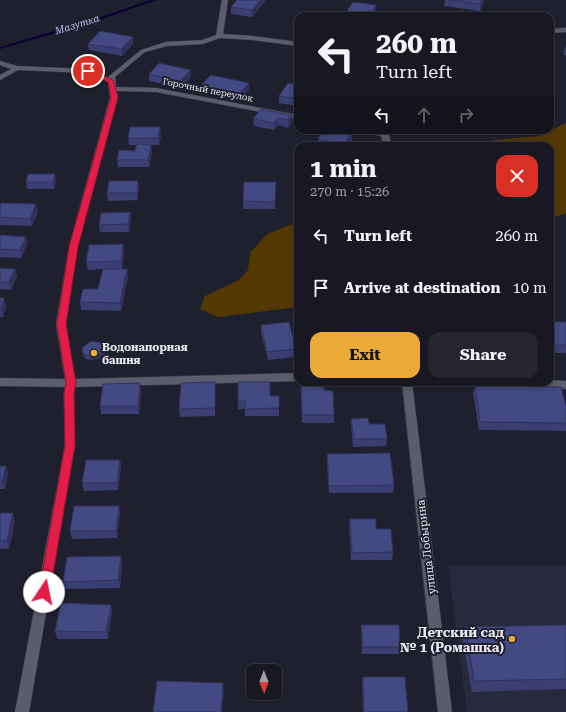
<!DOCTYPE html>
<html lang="en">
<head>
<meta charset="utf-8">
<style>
  body { margin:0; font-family:"Roboto Serif",serif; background:#24252f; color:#f1f3f6; height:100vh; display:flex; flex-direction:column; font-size:15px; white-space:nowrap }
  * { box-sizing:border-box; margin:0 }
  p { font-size:13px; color:#9ea0a5 }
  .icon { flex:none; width:22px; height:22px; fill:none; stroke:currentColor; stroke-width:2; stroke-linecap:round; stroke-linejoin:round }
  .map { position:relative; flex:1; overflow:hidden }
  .details { position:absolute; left:294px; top:142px; width:260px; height:244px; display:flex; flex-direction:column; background:#171822; border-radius:12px; box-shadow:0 2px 6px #0003,0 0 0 1px #363740 }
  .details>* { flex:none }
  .hud { position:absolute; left:294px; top:12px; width:260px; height:122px; border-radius:12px; box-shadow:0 2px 6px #0003,0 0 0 1px #363740; background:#171822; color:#f1f3f6; overflow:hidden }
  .needle { width:26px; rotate:179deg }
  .fabs { position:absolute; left:246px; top:664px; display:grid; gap:8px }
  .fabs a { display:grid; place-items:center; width:36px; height:36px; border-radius:8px; background:#171822; box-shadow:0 2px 6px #0003,0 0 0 1px #363740; font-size:20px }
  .pin { position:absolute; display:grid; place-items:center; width:34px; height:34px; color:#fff; margin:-17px; border:2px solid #fff; border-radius:50%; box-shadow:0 1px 4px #0007 }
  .me { position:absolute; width:44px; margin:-22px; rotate:11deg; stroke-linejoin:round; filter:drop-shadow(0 0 3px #0008) }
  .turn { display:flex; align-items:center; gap:14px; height:84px; padding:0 16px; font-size:18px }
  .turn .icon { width:52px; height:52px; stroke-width:2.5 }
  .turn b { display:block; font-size:28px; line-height:34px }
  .lanes { display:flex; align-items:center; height:38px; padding:0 16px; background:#0003; justify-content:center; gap:20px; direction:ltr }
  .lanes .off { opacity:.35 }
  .round { display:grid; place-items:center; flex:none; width:42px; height:42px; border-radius:12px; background:#24252f }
  .headline { display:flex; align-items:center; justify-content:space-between; height:68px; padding:0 16px }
  h1 { font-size:24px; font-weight:700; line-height:30px }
  .primary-button { display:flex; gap:8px; margin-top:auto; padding:8px 16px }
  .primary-button a { flex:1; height:46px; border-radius:12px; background:#eaaa38; color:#111; font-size:16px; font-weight:700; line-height:46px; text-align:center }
  .primary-button a+a { background:#24252f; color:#f1f3f6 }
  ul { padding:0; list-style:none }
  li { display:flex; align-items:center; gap:12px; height:52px; padding:0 16px }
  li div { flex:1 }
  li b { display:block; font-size:15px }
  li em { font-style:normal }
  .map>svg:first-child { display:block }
  .built { fill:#27293c }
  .green { fill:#533803 }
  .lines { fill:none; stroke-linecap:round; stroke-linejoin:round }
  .stream { fill:#0a0036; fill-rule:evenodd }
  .minor-casing { stroke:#3a3b46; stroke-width:1 }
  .minor { fill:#5b5d6c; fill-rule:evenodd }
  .wall { fill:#3a3e71 }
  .shaded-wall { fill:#30325c }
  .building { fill:#444883; stroke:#30325c }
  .route { fill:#e11d48; stroke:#92132f }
  .poi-dot { fill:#eaaa38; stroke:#1f202d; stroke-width:1.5 }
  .labels { text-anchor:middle; stroke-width:4; stroke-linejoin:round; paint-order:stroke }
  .far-street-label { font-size:9px; fill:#e8e9f2; stroke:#1f202d }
  .far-water-label { font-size:10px; font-style:italic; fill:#bcc3f9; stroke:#1f202d }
  .poi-label { font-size:11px; font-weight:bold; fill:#e8e9f2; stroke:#1f202d; text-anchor:start }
  .street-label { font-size:11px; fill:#e8e9f2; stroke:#1f202d }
  .near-poi-label { font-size:13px; font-weight:bold; fill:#e8e9f2; stroke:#1f202d; text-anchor:end }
</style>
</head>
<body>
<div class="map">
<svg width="566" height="712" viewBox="0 0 566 712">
  <rect width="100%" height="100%" fill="#1f202d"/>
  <path class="built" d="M448,565H566V712H467Z"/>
  <path class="green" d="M566,123V213L550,219V146H479L495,140L539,136Z
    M298,222V307L218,317L200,309L205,296L239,280L248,270L250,253L267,234Z"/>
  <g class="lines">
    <path class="stream" d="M150,0H156L97,21L0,49V47L95,19Z"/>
    <g class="minor-casing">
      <path id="minor" d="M222,0H228L223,34L253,36L298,42V46L253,40L220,38L203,44L167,46L145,52L115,77L116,87L156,88L298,115V119L156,92L117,91L118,97L77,247L66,324L75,379L298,373V381L75,387L74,393L75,445L29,712H15L65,445L64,393L65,387L0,386V378L65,379L56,324L69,247L110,97L108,82L87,73L18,70L0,80V75L11,69L0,65V61L17,66L88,69L108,77L141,50L166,42L202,40L216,35Z
        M566,28V32L550,33V29Z
        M361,130H377L388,132L392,146H384L381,136L362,132Z
        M550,380L566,381V389L521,386L517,385L516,382H550Z
        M402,382H412L452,712H438Z"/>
    </g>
    <use href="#minor" class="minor"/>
  </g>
  <path class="wall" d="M237,0H266L252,17L231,14V7Z
    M445,0H484L480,11L444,6Z
    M88,44H133L122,56L89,50Z
    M566,45V55H563L565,48Z
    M149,74L191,77L181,88L149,81Z
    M249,83V90L240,101L202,92L201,85Z
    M298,85V106L279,103V96Z
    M292,115V122L288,128L278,125L274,130L254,126L253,119Z
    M352,133V140L348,146H318V139Z
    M161,135L159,145H151L152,152L149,167H118L117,160L135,151L136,145H129L128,138Z
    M56,181L54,189H27L26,182Z
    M276,182L275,209H243V201Z
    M139,188L137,200L108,201L107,193Z
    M0,206L38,212L32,226L0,225Z
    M130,212L131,220L129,232H100L99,225Z
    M0,235L26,237L27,244L21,258L0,257Z
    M124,251L122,269H112H127L128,277L121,311L81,310L80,302L98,289L103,269L88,270L86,262Z
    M0,268L15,269L17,276L11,290L0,289Z
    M0,298L6,306L3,317H0Z
    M550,322H566V353H550Z
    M261,325L296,349V357L268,360L261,333Z
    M106,350L105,354L102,358L91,360L86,359L83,355L82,351Z
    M301,382L324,390L334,415V423H302Z
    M140,383L141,391L139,414H101L100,406Z
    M475,386L566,406V431L479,430L473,393Z
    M215,390V416L180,417L179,409Z
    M270,396H279V416H245V409H238V401Z
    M351,419L369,424L387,439L386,446L353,447L351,426Z
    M327,454L394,485L393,493H329L327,462Z
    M120,460L121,468L118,490L84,491L82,483Z
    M0,466H6L8,473L5,489H0Z
    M119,506L120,513L117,538L72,539L70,531Z
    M0,513L15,521L9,549H0Z
    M350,519L376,529L393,552L392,560H351L349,527Z
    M122,563L120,588L65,589L63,582Z
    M111,605L112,612L108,639H57L55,631Z
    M361,625L400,647L399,654H362L361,633Z
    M566,625V689L472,692L462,638L465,627Z
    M363,677L408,712H363L362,684Z"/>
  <path class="shaded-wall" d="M260,0H266L252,17V10Z
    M482,0H484L480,11V4Z
    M376,5V12L374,16H370Z
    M133,37V44L122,56L121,49Z
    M191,70V77L181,88L180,81Z
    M249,83V90L240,101L239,94Z
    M292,115V122L288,128V120Z
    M278,118V125L274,130V123Z
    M160,127L161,135L159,145L158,138Z
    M352,133V140L348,146H344V144Z
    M151,145L152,152L149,167L148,160Z
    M55,174L56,181L54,189L53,182Z
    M138,181L139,188L137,200V193Z
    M36,204L38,212L32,226L30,219Z
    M130,212L131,220L129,232L128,224Z
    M26,237L27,244L21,258L20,250Z
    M123,244L124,251L122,269L121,261Z
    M15,269L17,276L11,290L9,282Z
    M127,269L128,277L121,311L120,303Z
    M4,298L6,306L3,317L1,309Z
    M105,346L106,350L105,354L102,358L91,360L90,356Z
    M140,383L141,391L139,414L138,406Z
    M120,460L121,468L118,490L117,483Z
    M6,466L8,473L5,489L2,482Z
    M119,506L120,513L117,538L116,531Z
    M13,513L15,521L9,549L7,541Z
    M121,556L122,563L120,588L118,580Z
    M111,605L112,612L108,639L106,632Z
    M223,683L224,690L222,712H221Z"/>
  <path class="building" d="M237,0H260L252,10L231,7Z
    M449,0H482L480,4Z
    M353,2L376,5L370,16H344Z
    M100,31L133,37L121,49L88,44Z
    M159,63L191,70L180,81L149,74Z
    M211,75L249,83L239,94L201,85Z
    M288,83L298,85V99L279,96Z
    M261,109L292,115L288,120L278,118L274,123L253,119Z
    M130,127H160L158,138H128Z
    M324,130H340L352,133L344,144L318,139Z
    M137,144L151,145L148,160H117L119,150L135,151Z
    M28,174H55L53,182H26Z
    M109,181H138L137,193H107Z
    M244,182H276L275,202L243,201Z
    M1,203L36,204L30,219L0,217V206Z
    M130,212L128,224L99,225L101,213Z
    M0,235L26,237L20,250L0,249Z
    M123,244L121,261L86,262L89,245Z
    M0,268L15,269L9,282H0Z
    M103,269H127L120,303L80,302L83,289H98Z
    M0,298H4L1,309H0Z
    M289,322L296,349L267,352L261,325Z
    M550,322H566V345H550Z
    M91,341L102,343L105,346V350L101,354L90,356L85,355L82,351L83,347Z
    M215,382V408L179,409L181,383Z
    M238,382H270V396H279V408L245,409V401H238Z
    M301,382H324V390L333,391L334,415H302Z
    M140,383L138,406H100L103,384Z
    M475,386L561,387L566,406V423L480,422Z
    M368,418L369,424H385L387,439H354L351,419Z
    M390,453L394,485L329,486L327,454Z
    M86,460H120L117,483H82Z
    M0,466H6L2,482H0Z
    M74,506H119L116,531H70Z
    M0,513H13L7,541H0Z
    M350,519H376V529H391L393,552L352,553Z
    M121,556L118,580L63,582L67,557Z
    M61,603L111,605L106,632L55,631Z
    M361,625H399L400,647H363Z
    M566,625V679L474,681L465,627Z
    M363,677H405L408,712H364Z
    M157,681L223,683L221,712H153Z"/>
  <path class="route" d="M85,70H90L113,80L118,97L78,247L66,324L76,383L74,393L75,445L50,592L48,596L44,597L40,596L39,592L65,445L64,393L66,383L57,324L69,247L111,97L108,82L85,72Z"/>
  <g class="poi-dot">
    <circle cx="94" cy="353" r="4"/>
    <circle cx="512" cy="639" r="4"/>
  </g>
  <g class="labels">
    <g class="far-street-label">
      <text transform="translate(208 90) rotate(11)" y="3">Горочный переулок</text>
    </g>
    <g class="far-water-label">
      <text transform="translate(77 24) rotate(-17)" y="4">Мазутка</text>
    </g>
    <g class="poi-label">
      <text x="102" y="351">Водонапорная<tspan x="102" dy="13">башня</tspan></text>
    </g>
    <g class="street-label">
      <text transform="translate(426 547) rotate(-97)" y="4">улица Лобырина</text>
    </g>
    <g class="near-poi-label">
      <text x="504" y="637">Детский сад<tspan x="504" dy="15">№ 1 (Ромашка)</tspan></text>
    </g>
  </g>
</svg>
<div class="fabs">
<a><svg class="needle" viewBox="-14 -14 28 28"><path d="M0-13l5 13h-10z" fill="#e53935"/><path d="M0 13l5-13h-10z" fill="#9ea0a5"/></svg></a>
</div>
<div class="pin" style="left:88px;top:71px;background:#d93025"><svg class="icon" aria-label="arrive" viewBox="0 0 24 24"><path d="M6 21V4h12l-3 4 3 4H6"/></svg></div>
<svg class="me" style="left:44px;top:592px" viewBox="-20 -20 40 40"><circle r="19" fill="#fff"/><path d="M0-13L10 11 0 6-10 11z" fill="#e11d48"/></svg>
<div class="hud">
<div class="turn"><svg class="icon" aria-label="left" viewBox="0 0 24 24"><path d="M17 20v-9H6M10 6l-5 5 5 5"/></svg><div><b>260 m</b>Turn left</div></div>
<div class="lanes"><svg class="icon" aria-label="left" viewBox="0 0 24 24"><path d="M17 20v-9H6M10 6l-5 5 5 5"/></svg><svg class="icon off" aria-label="ahead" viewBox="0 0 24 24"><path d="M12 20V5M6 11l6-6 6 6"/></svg><svg class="icon off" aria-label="right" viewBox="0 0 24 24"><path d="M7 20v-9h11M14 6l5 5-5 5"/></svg></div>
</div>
<section class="details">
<div class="headline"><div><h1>1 min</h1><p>270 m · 15:26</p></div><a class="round" style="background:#d93025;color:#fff"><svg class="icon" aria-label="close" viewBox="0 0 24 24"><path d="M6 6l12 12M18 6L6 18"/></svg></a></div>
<ul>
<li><svg class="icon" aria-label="left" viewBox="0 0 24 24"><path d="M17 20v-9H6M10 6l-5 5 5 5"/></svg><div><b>Turn left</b></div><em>260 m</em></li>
<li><svg class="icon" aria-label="arrive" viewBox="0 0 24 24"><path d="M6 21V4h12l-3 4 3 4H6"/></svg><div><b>Arrive at destination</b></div><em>10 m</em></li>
</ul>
<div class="primary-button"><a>Exit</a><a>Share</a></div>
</section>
</div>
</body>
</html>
